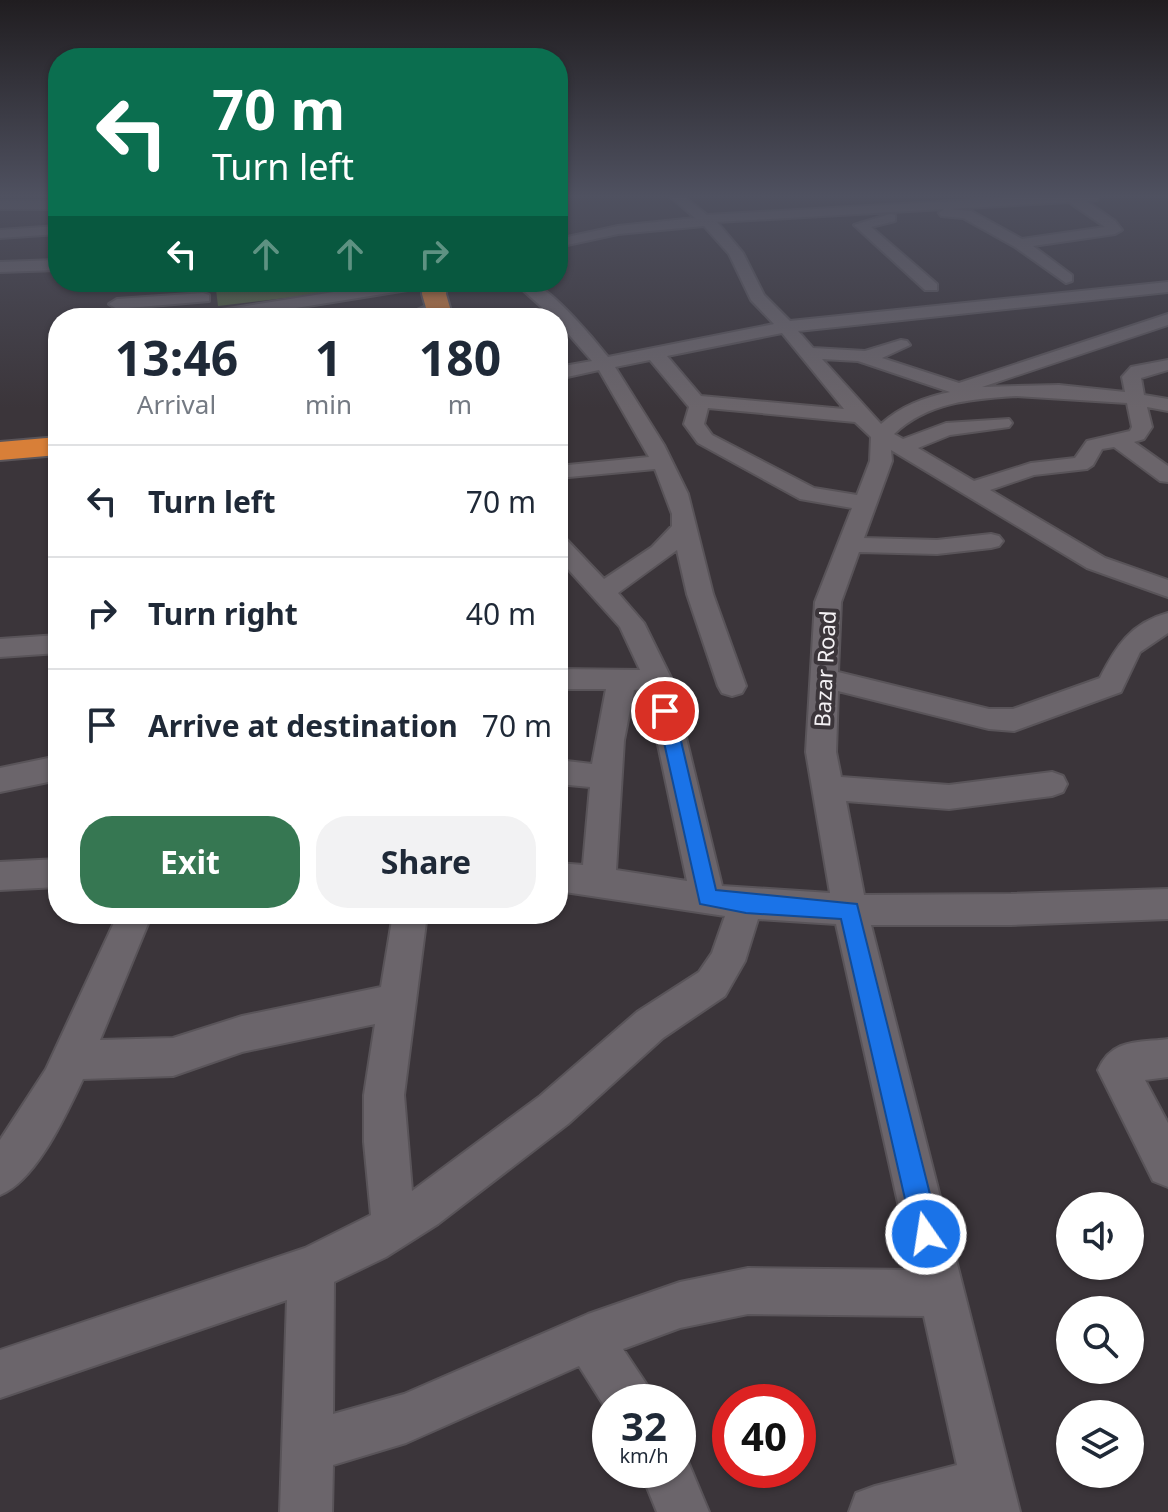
<!DOCTYPE html>
<html lang="en">
<head>
<meta charset="utf-8">
<style>
  body { margin:0; font-family:"Noto Sans",sans-serif; background:#f2f2f3; color:#1f2937; height:100vh; display:flex; flex-direction:column; font-size:30px; white-space:nowrap }
  * { box-sizing:border-box; margin:0 }
  p { font-size:26px; color:#747a83 }
  .icon { flex:none; width:44px; height:44px; fill:none; stroke:currentColor; stroke-width:2; stroke-linecap:round; stroke-linejoin:round }
  .map { position:relative; flex:1; overflow:hidden }
  .side { position:absolute; left:48px; top:308px; width:520px; height:616px; display:flex; flex-direction:column; background:#fff; border-radius:32px; box-shadow:0 2px 6px #0004 }
  .side>* { flex:none }
  .guide { position:absolute; left:48px; top:48px; width:520px; height:244px; border-radius:32px; box-shadow:0 2px 6px #0004; background:#0b6e4f; color:#fff; overflow:hidden }
  .fabs { position:absolute; left:1056px; top:1192px; display:grid; gap:16px }
  .fabs a { display:grid; place-items:center; width:88px; height:88px; border-radius:50%; background:#fff; box-shadow:0 2px 6px #0004; font-size:40px }
  .speed { position:absolute; left:592px; top:1384px; display:flex; gap:16px; font-size:40px; font-weight:700; text-align:center }
  .speed>* { display:grid; place-content:center; width:104px; height:104px; border-radius:50%; background:#fff; box-shadow:0 2px 6px #0004; line-height:1 }
  .speed small { font-size:20px; font-weight:400 }
  .speed .limit { border:12px solid #d22; background:#fff; color:#111 }
  .pin { position:absolute; display:grid; place-items:center; width:68px; height:68px; color:#fff; margin:-34px; border:4px solid #fff; border-radius:50%; box-shadow:0 2px 8px #0007 }
  .me { position:absolute; width:88px; margin:-44px; rotate:347deg; stroke-linejoin:round; filter:drop-shadow(0 0 6px #0008) }
  .turn { display:flex; align-items:center; gap:28px; height:168px; padding:0 32px; font-size:36px }
  .turn .icon { width:104px; height:104px; stroke-width:2.5 }
  .turn b { display:block; font-size:56px; line-height:68px }
  .lanes { display:flex; align-items:center; height:76px; padding:0 32px; background:#0003; justify-content:center; gap:40px; direction:ltr }
  .lanes .off { opacity:.35 }
  .eta { display:flex; justify-content:space-evenly; align-items:center; height:136px; text-align:center }
  .eta b { font-size:48px; font-weight:700; line-height:56px }
  .action { display:flex; gap:16px; margin-top:auto; padding:16px 32px }
  .action a { flex:1; height:92px; border-radius:32px; background:#367752; color:#fff; font-size:32px; font-weight:700; line-height:92px; text-align:center }
  .action a+a { background:#f2f2f3; color:#1f2937 }
  ul { padding:0; list-style:none }
  li { display:flex; align-items:center; gap:24px; height:112px; padding:0 32px; border-top:2px solid #e0e1e3 }
  li div { flex:1 }
  li b { display:block; font-size:30px }
  li em { font-style:normal }
  .map>svg:first-child { display:block }
  .green { fill:#526440 }
  .lines { fill:none; stroke-linecap:round; stroke-linejoin:round }
  .minor-casing { stroke:#595459; stroke-width:4 }
  .highway-casing { stroke:#595459; stroke-width:4 }
  .minor { fill:#6b656b; fill-rule:evenodd }
  .highway { fill:#d87f38; fill-rule:evenodd }
  .route { fill:#1a73e8; stroke:#114b97; stroke-width:2 }
  .labels { text-anchor:middle; stroke-width:8; stroke-linejoin:round; paint-order:stroke }
  .street-label { font-size:22px; fill:#f4f1f4; stroke:#3b353a }
</style>
</head>
<body>
<div class="map">
<svg width="1168" height="1512" viewBox="0 0 1168 1512">
  <rect width="100%" height="100%" fill="#3b353a"/>
  <path class="green" d="M215,282H367L370,288L218,306Z"/>
  <g class="lines">
    <g class="minor-casing">
      <path id="minor" d="M671,197H685L707,215L1029,197H1098L1097,200L1086,201L1115,221L1122,230L1115,234L1033,246L1072,275V281L1066,283L1015,247L963,218L941,216L939,213L944,209L717,222L743,253L764,295L790,321L1168,282V292L798,331L813,348L865,351L901,340L907,341L910,345L882,358L959,383L1168,314V325L982,387L1059,385L1125,392L1122,377L1131,367L1168,360V370L1141,378L1144,395L1168,399V411L1147,407L1152,427L1144,439L1134,442L1168,466V482L1160,481L1114,447L1102,449L1093,465L1087,469L1034,475L990,490L1105,558L1168,580V597L1087,568L891,450L892,461L864,538L937,540L991,534L999,536L1003,541L999,546L991,548L937,554L859,552L841,602L838,672L989,709H1013L1100,678C1116,646 1131,623 1168,613V633L1140,652L1121,692L1014,731L989,729L838,691L836,752L841,777L949,785L1052,772L1063,776L1067,784L1063,792L1052,796L949,809L846,801L864,895L1011,894L1168,889V919L1011,925H871L1020,1512H849L856,1493L875,1486L957,1465L924,1316L748,1314L680,1328L623,1349L647,1385L655,1402H610V1415L579,1366L406,1443L333,1465L332,1512H280L287,1300L0,1398V1350L305,1248L371,1215L364,1142V1095L375,1024L242,1052L173,1076L83,1079C66,1114 37,1180 0,1195V1140L46,1069L118,914H152L100,1040L173,1038L242,1016L381,987L393,914H427L404,1095L412,1191L540,1096L637,1012L699,972L712,953L725,916L558,891V863L583,865L590,787L558,784V760L592,764L606,689H558V669L640,670L620,627L558,558V537L566,539L604,579L652,547L672,526V514L655,469L558,478V466L649,457L599,370L558,379V367L592,361L558,322V318H554L514,282C520,282 528,281 533,283C555,293 593,338 608,357L774,324L751,300L729,254L704,226L618,234L558,247V239L618,226L695,218ZM1069,202L1105,227L1022,239L971,211L950,209ZM782,333L844,409L701,396L667,356ZM822,359L858,361L950,392C923,398 901,406 881,424ZM650,360L689,407L684,424L698,443L800,499L852,508L815,602L806,752L830,893L722,886L672,680L644,623L618,593L677,550L687,594L718,686L722,693L732,696L742,693L746,686L713,594L688,494L664,445L615,367ZM1016,396L1127,403L1132,427L1130,431L1087,441L1075,458L1031,463L974,481L918,448L950,435L1009,427L1012,423L1009,419L946,423L903,439L894,434C928,402 971,399 1016,396ZM708,408L855,422L871,437L870,461L857,495L814,488L712,435L704,424ZM646,688L687,881L616,870L624,740L634,690ZM758,919L836,924L913,1270L748,1268L680,1282L588,1314L404,1394L333,1414L334,1282L386,1257L438,1224L568,1124L663,1038L725,996L745,961Z
        M0,201H58V209H0Z
        M890,214L895,215V221L871,227L937,284V290H925L854,225Z
        M58,226V234L0,238V230Z
        M58,260V270L0,272V262Z
        M396,282H434L426,287L234,318L207,316L215,311Z
        M203,293L209,295V301L117,309L109,304L117,299Z
        M437,301L443,302L445,306C432,318 416,318 399,318Z
        M58,635V653L0,657V639Z
        M58,756V780L0,792V768Z
        M58,859V887L0,890V862Z
        M1168,1039V1077L1145,1080L1168,1123V1187L1153,1181L1098,1070C1112,1038 1138,1043 1168,1039Z
        M678,1449L684,1452L709,1512H657L640,1470H678Z"/>
    </g>
    <g class="highway-casing">
      <path id="highway" d="M423,282H447L446,294L453,318H429L422,294Z
        M58,437V455L0,460V442Z"/>
    </g>
    <use href="#minor" class="minor"/>
    <use href="#highway" class="highway"/>
  </g>
  <linearGradient id="sky" x2="0" y2="1"><stop stop-color="#201d20"/><stop offset="0.48" stop-color="#4f5160"/><stop offset="1" stop-color="#4f5160" stop-opacity="0"/></linearGradient>
  <rect width="1168" height="408" fill="url(#sky)"/>
  <path class="route" d="M665,705L674,711L716,890L857,904L940,1234L936,1243L926,1247L917,1243L913,1234L841,919L746,913L700,904L657,711Z"/>
  <g class="labels">
    <g class="street-label">
      <text transform="translate(825 669) rotate(-87)" y="8">Bazar Road</text>
    </g>
  </g>
</svg>
<div class="fabs">
<a><svg class="icon" aria-label="sound" viewBox="0 0 24 24"><path d="M4 9h4l5-4v14l-5-4H4zM17 9q2 3 0 6"/></svg></a>
<a><svg class="icon" aria-label="search" viewBox="0 0 24 24"><circle cx="10" cy="10" r="6"/><path d="M15 15l6 6"/></svg></a>
<a><svg class="icon" aria-label="layers" viewBox="0 0 24 24"><path d="M12 4l9 5-9 5-9-5zM3 14l9 5 9-5"/></svg></a>
</div>
<div class="speed"><div>32<small>km/h</small></div><div class="limit">40</div></div>
<div class="pin" style="left:665px;top:711px;background:#d93025"><svg class="icon" aria-label="arrive" viewBox="0 0 24 24"><path d="M6 21V4h12l-3 4 3 4H6"/></svg></div>
<svg class="me" style="left:926px;top:1234px" viewBox="-20 -20 40 40"><circle r="17" fill="#1a73e8" stroke="#fff" stroke-width="3"/><path d="M0-11L8 9 0 5-8 9z" fill="#fff"/></svg>
<div class="guide">
<div class="turn"><svg class="icon" aria-label="left" viewBox="0 0 24 24"><path d="M17 20v-9H6M10 6l-5 5 5 5"/></svg><div><b>70 m</b>Turn left</div></div>
<div class="lanes"><svg class="icon" aria-label="left" viewBox="0 0 24 24"><path d="M17 20v-9H6M10 6l-5 5 5 5"/></svg><svg class="icon off" aria-label="ahead" viewBox="0 0 24 24"><path d="M12 20V5M6 11l6-6 6 6"/></svg><svg class="icon off" aria-label="ahead" viewBox="0 0 24 24"><path d="M12 20V5M6 11l6-6 6 6"/></svg><svg class="icon off" aria-label="right" viewBox="0 0 24 24"><path d="M7 20v-9h11M14 6l5 5-5 5"/></svg></div>
</div>
<section class="side">
<div class="eta">
<div><b>13:46</b><p>Arrival</p></div>
<div><b>1</b><p>min</p></div>
<div><b>180</b><p>m</p></div>
</div>
<ul>
<li><svg class="icon" aria-label="left" viewBox="0 0 24 24"><path d="M17 20v-9H6M10 6l-5 5 5 5"/></svg><div><b>Turn left</b></div><em>70 m</em></li>
<li><svg class="icon" aria-label="right" viewBox="0 0 24 24"><path d="M7 20v-9h11M14 6l5 5-5 5"/></svg><div><b>Turn right</b></div><em>40 m</em></li>
<li><svg class="icon" aria-label="arrive" viewBox="0 0 24 24"><path d="M6 21V4h12l-3 4 3 4H6"/></svg><div><b>Arrive at destination</b></div><em>70 m</em></li>
</ul>
<div class="action"><a>Exit</a><a>Share</a></div>
</section>
</div>
</body>
</html>
